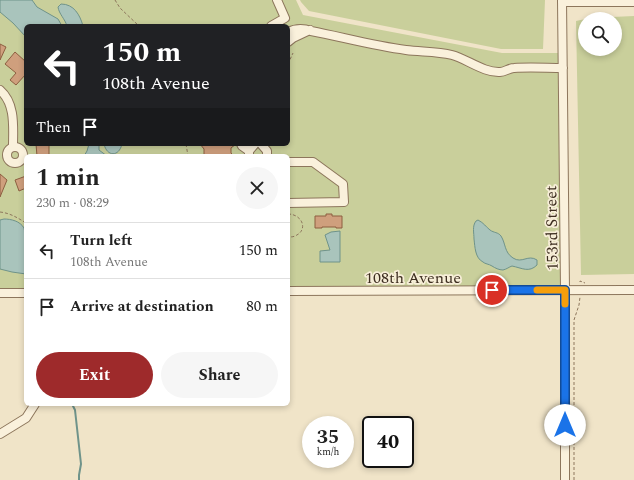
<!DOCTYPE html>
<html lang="en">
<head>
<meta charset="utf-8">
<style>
  body { margin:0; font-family:Spectral,serif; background:#f6f6f6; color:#222; height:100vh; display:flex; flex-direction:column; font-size:15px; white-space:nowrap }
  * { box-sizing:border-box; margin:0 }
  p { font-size:13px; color:#767676 }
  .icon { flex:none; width:22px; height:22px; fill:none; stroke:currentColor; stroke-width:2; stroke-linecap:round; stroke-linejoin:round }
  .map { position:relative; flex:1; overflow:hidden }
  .details { position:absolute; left:24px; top:154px; width:266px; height:252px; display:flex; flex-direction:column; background:#fff; border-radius:6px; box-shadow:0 2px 6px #0003 }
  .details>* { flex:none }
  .banner { position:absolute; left:24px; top:24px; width:266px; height:122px; border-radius:6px; box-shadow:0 2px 6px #0003; background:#202124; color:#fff; overflow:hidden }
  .controls { position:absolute; left:578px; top:12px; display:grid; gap:8px }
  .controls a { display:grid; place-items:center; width:44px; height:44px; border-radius:50%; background:#fff; box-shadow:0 2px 6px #0003; font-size:20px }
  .speed { position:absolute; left:302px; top:416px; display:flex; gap:8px; font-size:20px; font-weight:700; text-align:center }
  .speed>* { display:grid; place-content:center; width:52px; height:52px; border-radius:50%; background:#fff; box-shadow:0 2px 6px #0003; line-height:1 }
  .speed small { font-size:10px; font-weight:400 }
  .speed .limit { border:2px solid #111; border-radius:6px; background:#fff; color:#111 }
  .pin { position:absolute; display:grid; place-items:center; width:34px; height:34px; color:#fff; margin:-17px; border:2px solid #fff; border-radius:50%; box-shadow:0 1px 4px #0007 }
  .me { position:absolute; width:44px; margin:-22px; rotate:0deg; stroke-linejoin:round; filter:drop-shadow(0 0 3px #0008) }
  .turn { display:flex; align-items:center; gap:14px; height:84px; padding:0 12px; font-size:18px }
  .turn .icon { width:52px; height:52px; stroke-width:2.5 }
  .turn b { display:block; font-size:28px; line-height:34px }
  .then { display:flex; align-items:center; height:38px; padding:0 12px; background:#0003; gap:8px; font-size:15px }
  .round { display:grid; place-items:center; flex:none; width:42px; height:42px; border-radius:21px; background:#f6f6f6 }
  .head { display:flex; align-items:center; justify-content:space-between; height:68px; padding:0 12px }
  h1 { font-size:24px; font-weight:700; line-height:30px }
  .cta { display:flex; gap:8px; margin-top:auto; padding:8px 12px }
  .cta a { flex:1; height:46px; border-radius:24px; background:#9e2a2b; color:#fff; font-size:16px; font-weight:700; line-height:46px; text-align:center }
  .cta a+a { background:#f6f6f6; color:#222 }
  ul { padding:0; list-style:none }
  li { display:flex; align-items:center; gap:12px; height:56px; padding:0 12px; border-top:1px solid #e0e0e0 }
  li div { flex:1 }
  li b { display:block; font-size:15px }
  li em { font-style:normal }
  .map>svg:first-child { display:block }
  .green { fill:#c9cf9b; fill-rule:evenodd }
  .water { fill:#a9c4bc; stroke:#6f938a }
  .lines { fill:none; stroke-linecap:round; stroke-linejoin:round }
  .stream { stroke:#6f938a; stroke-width:2 }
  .building { fill:#cf9f7d; stroke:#8d5f41 }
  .minor-casing { stroke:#8d765c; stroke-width:10 }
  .path { stroke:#8d765c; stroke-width:1; stroke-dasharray:3 2; stroke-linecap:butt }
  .minor { stroke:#faf1dc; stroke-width:8 }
  .route-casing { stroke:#114b97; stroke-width:10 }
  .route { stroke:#1a73e8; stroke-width:7 }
  .slow { stroke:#f59e0b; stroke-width:7 }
  .labels { text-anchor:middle; stroke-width:3.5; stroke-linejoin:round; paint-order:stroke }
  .street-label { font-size:16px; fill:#3d2e20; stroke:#f7eed8 }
</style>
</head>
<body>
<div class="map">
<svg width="634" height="480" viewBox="0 0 634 480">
  <rect width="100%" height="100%" fill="#f0e4c8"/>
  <path class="green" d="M0,0H296L303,15L502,53H560L562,287L288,288V156H26V289H0ZM26,26H288V144H26Z
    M300,0H545L543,49H501L309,11L301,2Z
    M634,16V274L581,275L576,21L590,18ZM585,19H615V49H585Z"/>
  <path class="water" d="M0,0H32L37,7L58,19L62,26H26V37L13,23L0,12Z
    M61,4C74,4 80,15 83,26H67C65,19 59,14 58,7Z
    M89,144H99V150L107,156H84L87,151Z
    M104,144H122C119,157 107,157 104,144Z
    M4,219C11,219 20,221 24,228C25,231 24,235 25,238C27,249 26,262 26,274L12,272L0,269V220Z
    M478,220C484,223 486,227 490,230C494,233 498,232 501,236C506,244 504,252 513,258C522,264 528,254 537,260V265C529,273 522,268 512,266C509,267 507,269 503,270C499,270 495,268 492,266C489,264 485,264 483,262C475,258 475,247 474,239C474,233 472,226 476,221Z
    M340,231V262H320V251L330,250L325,235L331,232Z"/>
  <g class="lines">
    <path class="stream" d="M72,404L75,410L81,464L79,475V480"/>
  </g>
  <path class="building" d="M0,44L6,47L0,60Z
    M15,52L26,62V74L16,85L10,80L16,73L5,64Z
    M36,144H49V156H37Z
    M200,144H236L231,148V153L234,156H204V149Z
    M0,174L7,180L0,197Z
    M26,176V188L19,191L15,180Z
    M326,214H332V216H342V228H336V227H322V228H315V216H326Z"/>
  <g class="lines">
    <g class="minor-casing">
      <path id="minor" d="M562,0L565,290V480
        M562,2H634
        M271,26L285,18L277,0
        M288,32C296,28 303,28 311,31C342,37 374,46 406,50C421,52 437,51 452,55C467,59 484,73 500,72C505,72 509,68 514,68C530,67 547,68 563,68
        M288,42L293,38L310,30
        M0,90C16,104 13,128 13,147
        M241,144L242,146L249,151
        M261,144L267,151V156
        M7 155a8 8 0 1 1 16 0a8 8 0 1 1-16 0Z
        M249,156V151L255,144
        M288,162H313L343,184L344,202L288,203
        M288,291L634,290
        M0,293H26
        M0,434L26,418L35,404"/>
    </g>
    <path class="path" d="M115,0L120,8L139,26
      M288,64L293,53
      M186,144L188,156
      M0,212C10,213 18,218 26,223
      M288,214C302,214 309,230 295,236C293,237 290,237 288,237
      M580,282V281L585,283
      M574,480V320L579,305L580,297"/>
    <use href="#minor" class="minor"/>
  </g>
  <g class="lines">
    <g class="route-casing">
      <path id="route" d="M492,290H565V425"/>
    </g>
    <use href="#route" class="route"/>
    <path class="slow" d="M537,290H565V304"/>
  </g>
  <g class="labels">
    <g class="street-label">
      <text transform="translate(551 228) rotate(-91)" y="6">153rd Street</text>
      <text x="413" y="283">108th Avenue</text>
    </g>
  </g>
</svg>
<div class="controls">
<a><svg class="icon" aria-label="search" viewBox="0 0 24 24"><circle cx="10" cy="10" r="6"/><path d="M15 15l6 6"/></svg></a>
</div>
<div class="speed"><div>35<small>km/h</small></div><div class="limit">40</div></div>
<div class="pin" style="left:492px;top:290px;background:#d93025"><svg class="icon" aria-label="arrive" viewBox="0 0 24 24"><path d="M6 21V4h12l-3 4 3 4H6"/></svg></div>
<svg class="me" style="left:565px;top:425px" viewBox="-20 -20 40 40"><circle r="19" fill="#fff"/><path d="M0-13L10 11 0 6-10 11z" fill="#1a73e8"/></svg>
<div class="banner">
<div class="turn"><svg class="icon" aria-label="left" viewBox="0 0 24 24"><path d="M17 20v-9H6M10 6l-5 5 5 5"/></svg><div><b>150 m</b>108th Avenue</div></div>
<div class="then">Then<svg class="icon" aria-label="arrive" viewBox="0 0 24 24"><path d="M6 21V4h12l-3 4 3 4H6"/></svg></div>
</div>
<section class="details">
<div class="head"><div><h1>1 min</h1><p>230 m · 08:29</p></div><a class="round"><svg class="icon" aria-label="close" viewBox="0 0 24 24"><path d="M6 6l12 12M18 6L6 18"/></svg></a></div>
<ul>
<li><svg class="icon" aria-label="left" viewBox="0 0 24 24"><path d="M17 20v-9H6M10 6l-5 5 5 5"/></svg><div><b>Turn left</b><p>108th Avenue</p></div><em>150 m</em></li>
<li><svg class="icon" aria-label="arrive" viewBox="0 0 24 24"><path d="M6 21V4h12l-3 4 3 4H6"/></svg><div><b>Arrive at destination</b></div><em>80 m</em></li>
</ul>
<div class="cta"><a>Exit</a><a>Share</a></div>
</section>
</div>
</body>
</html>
